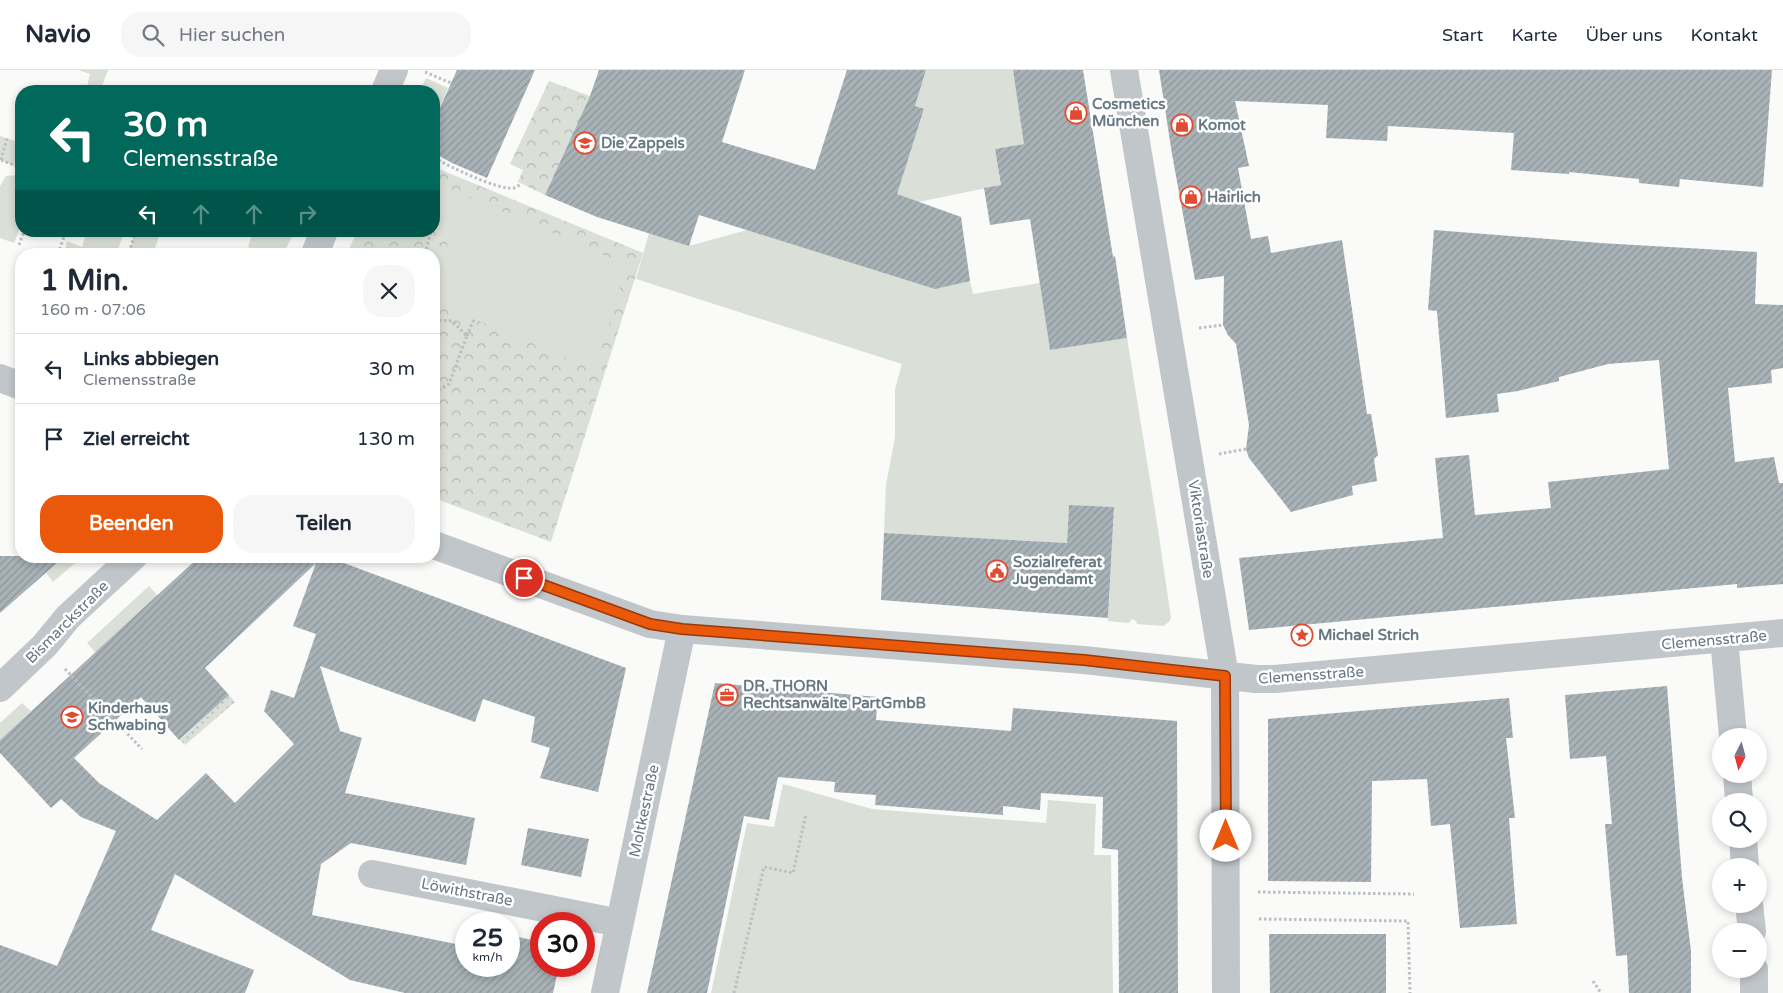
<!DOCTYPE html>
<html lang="de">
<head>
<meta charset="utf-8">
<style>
  body { margin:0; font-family:"Varela Round",sans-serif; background:#f6f6f7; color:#1f2937; height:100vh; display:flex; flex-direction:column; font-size:19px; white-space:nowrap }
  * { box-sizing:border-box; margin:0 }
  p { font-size:16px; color:#747a83 }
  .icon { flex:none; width:28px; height:28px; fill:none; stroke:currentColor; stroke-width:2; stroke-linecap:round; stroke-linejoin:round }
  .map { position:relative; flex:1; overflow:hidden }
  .sheet { position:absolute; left:15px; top:178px; width:425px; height:315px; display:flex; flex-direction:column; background:#fff; border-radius:20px; box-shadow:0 2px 8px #0003 }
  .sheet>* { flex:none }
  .guide { position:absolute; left:15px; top:15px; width:425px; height:152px; border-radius:20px; box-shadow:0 2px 8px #0003; background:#00695c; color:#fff; overflow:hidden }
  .needle { width:32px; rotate:186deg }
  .buttons { position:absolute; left:1712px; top:658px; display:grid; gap:10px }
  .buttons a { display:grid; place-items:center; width:55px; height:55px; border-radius:50%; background:#fff; box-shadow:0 2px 8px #0003; font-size:25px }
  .speed { position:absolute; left:455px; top:842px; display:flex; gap:10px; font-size:25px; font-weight:700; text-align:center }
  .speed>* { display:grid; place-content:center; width:65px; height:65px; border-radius:50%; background:#fff; box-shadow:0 2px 8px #0003; line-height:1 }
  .speed small { font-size:12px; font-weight:400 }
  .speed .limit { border:8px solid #d22; background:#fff; color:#111 }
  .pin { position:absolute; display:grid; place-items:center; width:42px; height:42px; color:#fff; margin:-21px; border:2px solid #fff; border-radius:50%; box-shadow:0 1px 5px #0007 }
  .me { position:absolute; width:55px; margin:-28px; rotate:0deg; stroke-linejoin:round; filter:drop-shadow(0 0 4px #0008) }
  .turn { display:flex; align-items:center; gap:18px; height:105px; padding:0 25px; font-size:22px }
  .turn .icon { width:65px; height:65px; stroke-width:2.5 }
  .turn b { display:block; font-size:35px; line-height:42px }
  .lanes { display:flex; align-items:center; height:48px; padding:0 25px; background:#0003; justify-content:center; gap:25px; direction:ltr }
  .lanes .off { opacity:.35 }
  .round { display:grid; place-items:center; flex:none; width:52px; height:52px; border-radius:20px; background:#f6f6f7 }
  .overview { display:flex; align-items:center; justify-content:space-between; height:85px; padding:0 25px }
  h1 { font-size:30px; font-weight:700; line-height:38px }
  .cta { display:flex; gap:10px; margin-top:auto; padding:10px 25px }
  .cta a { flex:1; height:58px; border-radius:20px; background:#ea580c; color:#fff; font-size:20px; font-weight:700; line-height:58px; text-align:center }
  .cta a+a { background:#f6f6f7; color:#1f2937 }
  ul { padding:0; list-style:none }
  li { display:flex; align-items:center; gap:15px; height:70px; padding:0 25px; border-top:1px solid #e0e1e3 }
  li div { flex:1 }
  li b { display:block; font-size:19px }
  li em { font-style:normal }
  header { display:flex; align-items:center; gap:30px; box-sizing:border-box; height:70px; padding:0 25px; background:#fff; border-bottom:1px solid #e0e1e3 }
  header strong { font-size:24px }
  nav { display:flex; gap:28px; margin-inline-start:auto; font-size:18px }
  .search { width:350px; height:45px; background:#f6f6f7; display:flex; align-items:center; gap:12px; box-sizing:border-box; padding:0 18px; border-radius:20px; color:#747a83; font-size:19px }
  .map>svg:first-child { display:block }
  .grass { fill:url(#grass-dots) }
  .park { fill:url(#park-crowns) }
  .garden { fill:#dadfd7 }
  .building { fill:url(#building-hatch); fill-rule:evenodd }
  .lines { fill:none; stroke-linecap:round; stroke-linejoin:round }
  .path { stroke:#bcbfc2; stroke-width:3; stroke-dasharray:2.5 2.5; stroke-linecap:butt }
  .minor { stroke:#c1c6ca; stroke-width:28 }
  .route-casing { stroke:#983908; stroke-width:12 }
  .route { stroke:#ea580c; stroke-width:9 }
  .labels { text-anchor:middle; stroke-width:5; stroke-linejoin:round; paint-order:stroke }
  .poi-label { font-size:15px; font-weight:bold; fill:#667882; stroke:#fff; text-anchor:start }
  .street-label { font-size:15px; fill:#667882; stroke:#fff }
</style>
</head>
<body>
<header>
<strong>Navio</strong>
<div class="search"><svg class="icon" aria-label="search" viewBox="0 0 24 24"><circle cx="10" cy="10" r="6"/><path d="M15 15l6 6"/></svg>Hier suchen</div>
<nav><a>Start</a><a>Karte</a><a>Über uns</a><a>Kontakt</a></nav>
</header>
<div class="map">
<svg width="1783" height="923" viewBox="0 0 1783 923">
  <defs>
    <pattern id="grass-dots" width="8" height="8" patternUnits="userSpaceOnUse" patternTransform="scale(1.25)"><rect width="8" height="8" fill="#dadfd7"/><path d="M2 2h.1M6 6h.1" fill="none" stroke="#b5bab4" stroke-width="1.8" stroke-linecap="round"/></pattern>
    <pattern id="park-crowns" width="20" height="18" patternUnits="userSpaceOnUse" patternTransform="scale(1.25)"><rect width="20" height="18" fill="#dadfd7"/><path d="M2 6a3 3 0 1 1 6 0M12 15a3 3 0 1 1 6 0" fill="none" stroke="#b5bab4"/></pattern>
    <pattern id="building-hatch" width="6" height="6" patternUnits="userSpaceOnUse" patternTransform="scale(1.25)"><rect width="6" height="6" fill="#a8b2b7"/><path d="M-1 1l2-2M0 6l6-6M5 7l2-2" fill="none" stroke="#8d969a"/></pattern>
  </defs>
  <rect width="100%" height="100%" fill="#fafaf8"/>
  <path class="grass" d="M229,625L235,632L185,675L180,670Z"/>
  <path class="park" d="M549,11L590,26L545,125L518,112L523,100L510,94Z
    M434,97L643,183L551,472L434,428V184H347L357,161H434Z"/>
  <path class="garden" d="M78,0H108L100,21H86L90,4Z
    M926,0H1013L1025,74L995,79L1001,115L918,132L848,110L902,107L924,40L915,36Z
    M426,8L448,18L434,51V21H420Z
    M0,66L21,73V98L0,90Z
    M17,105L21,107V156L14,173L0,168V116L6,106Z
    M434,112L627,195L595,300L434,232V206L453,162L434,153Z
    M747,160L970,211L973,224L1040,213L1050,280L1127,268L1157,453L1171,548L1169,552L1163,556L1137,554L1136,551L1132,549L1129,553L1108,551L1114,437L1069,435L1067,473L884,463L886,415L895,367V319L902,294L636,209L649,163L689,176Z
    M87,161H125L116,184H64L67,171L82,177Z
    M136,161H161L153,184H144L130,179Z
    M236,161H285L293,165L283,184H268L248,177L251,167Z
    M65,486H83L53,512L46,503Z
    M149,516L158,526L96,583L87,573Z
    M22,633L31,641L0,670V653Z
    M783,714L872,739L1046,753L1048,730L1096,734L1094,785H1111L1113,923H711L747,753L774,757Z"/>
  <path class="building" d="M457,0H535L487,108L452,93L434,83V51Z
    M599,0H745L722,72L815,100L847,0H926L915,36L924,39L897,124L961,147L970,211L935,219L699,145L689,176L597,147L545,125L590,26Z
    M1013,0H1083L1113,187L1115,186L1127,268L1050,280L1030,149L990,155L984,118L1001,115L995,79L1024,74Z
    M1159,0H1772L1763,117L1680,109L1679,117L1639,113V109L1569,102V104L1511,100L1514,63L1388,56L1387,71L1326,68L1328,35L1235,31L1249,96L1238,98L1251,169L1268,166L1271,183L1342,170L1367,344H1371L1378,385L1374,389L1377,411L1352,416L1353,425L1291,442L1249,388L1246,379L1249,355L1236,274L1228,265L1223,255L1224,206L1195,210L1172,84Z
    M1434,160L1600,173L1757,182L1755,234L1783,235V298L1771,300L1772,313L1728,318L1735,392L1774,387L1779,413H1783V514L1737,518V514L1249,560L1239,488L1443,468L1435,388L1469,385L1475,445L1551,438L1548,412L1669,399L1659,290L1608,294L1559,307V311L1518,321L1497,324L1499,342L1446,348L1437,241L1428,240Z
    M1069,435L1114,437L1108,548L881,530L884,463L1067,473Z
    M0,486H65L0,543Z
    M200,486H325L626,598L598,722L540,708L550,678L531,672L535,647L483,629L475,652L320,596L340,661L362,668L345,723L475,748L466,795L351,773L321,794L312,845L466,876V896H509V884H510L514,866L541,872V896H559L553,923H405L350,910L175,804L151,860L254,900L245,923H0V875L57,896L116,761L81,747L61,729L51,738L0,683V670ZM316,493L293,556L316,564L294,628L271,620L264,641L294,674L235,733L206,703L157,750L99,713L74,688L141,627L179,670L229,625L205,598Z
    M715,613L878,627L876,650L1011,661L1013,638L1177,651L1178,923H1119L1118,780L1102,778L1103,727L1041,723L1040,740L1003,736V745L875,735L876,725L834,722L835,712L778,707L769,750L744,746L707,923H647Z
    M1667,616L1682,808L1691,881V923H1629L1627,885L1616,886L1605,754H1612L1606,686L1570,689L1565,625Z
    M1509,628L1513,668H1506L1515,748H1509L1517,854L1460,858L1450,754L1431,756L1427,709L1372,711L1371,812L1268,811V649Z
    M528,758L589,769L581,807L521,795Z
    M1269,864H1386V923H1270Z"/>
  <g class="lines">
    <path class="path" d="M425,2L451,13
      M434,88C449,96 499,121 514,118C517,117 519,115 521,114
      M1,90L7,68
      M1,90L21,98
      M136,161L130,179L144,184
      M19,175L24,161
      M58,184L66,161
      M425,184L431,161
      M434,250L452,251L467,266L449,314L434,323
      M1199,258L1223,255
      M467,266L474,249
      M1219,384L1246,379
      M65,599L142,679
      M1258,822L1414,824
      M1259,849L1408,851L1410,923
      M1593,911L1601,923
      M734,923L764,797L793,803L806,744"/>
    <path class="minor" d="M1124,0L1225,606L1226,923
      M385,21L394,0
      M315,184L324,161
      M0,308L21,316
      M434,475L650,554L682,559L1084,590L1256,609H1275L1783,563
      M1724,569L1733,666
      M0,618L45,575L68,547L134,486
      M1737,704L1739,731
      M1743,769L1745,796
      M372,804L620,853
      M1749,834L1752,861
      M1754,899V923
      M605,923L682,559"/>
  </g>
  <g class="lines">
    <g class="route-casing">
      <path id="route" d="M524,508L650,554L682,559L1084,590L1225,606L1226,766"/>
    </g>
    <use href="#route" class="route"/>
  </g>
  <defs>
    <g id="shop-ring" transform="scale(1.125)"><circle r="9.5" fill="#fff" stroke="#e04b32" stroke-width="1.5"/><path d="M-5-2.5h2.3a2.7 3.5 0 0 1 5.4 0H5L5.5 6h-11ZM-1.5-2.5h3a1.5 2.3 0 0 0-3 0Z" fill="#e04b32"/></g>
    <g id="school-ring" transform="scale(1.125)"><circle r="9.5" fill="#fff" stroke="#e04b32" stroke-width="1.5"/><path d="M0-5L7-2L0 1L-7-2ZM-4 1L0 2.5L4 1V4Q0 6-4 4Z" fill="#e04b32"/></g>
    <g id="civic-ring" transform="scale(1.125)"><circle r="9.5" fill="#fff" stroke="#e04b32" stroke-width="1.5"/><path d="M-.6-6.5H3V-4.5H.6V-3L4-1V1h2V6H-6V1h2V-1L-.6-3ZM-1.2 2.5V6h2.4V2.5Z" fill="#e04b32"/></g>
    <g id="sight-ring" transform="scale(1.125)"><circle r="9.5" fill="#fff" stroke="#e04b32" stroke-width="1.5"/><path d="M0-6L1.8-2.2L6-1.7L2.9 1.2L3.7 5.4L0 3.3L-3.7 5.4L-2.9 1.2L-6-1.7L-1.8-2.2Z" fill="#e04b32"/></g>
    <g id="office-ring" transform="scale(1.125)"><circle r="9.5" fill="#fff" stroke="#e04b32" stroke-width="1.5"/><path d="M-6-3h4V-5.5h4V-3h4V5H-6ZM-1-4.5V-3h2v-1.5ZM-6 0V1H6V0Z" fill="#e04b32"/></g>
  </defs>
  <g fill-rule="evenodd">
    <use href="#shop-ring" x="1076" y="43"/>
    <use href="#shop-ring" x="1182" y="55"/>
    <use href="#school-ring" x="585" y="73"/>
    <use href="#shop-ring" x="1191" y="127"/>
    <use href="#civic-ring" x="997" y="501"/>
    <use href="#sight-ring" x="1302" y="565"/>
    <use href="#office-ring" x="727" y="625"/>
    <use href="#school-ring" x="72" y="647"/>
  </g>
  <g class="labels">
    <g class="poi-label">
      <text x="1092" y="39">Cosmetics<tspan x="1092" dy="17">München</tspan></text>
      <text x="1198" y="60">Komot</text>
      <text x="601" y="78">Die Zappels</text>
      <text x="1207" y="132">Hairlich</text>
      <text x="1013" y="497">Sozialreferat<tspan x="1013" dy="17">Jugendamt</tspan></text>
      <text x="1318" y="570">Michael Strich</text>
      <text x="743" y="621">DR. THORN<tspan x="743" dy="17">Rechtsanwälte PartGmbB</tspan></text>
      <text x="88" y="643">Kinderhaus<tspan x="88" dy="17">Schwabing</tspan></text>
    </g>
    <g class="street-label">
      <text transform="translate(1201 459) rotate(81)" y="5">Viktoriastraße</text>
      <text transform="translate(67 552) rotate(-45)" y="5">Bismarckstraße</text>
      <text transform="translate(1714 570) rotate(-5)" y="5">Clemensstraße</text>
      <text transform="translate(1311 605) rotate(-4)" y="5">Clemensstraße</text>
      <text transform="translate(644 741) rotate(-78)" y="5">Moltkestraße</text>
      <text transform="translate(467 822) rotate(11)" y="5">Löwithstraße</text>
    </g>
  </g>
</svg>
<div class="buttons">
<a><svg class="needle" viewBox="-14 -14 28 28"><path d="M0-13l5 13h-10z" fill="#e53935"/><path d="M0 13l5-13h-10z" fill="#747a83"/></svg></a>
<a><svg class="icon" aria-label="search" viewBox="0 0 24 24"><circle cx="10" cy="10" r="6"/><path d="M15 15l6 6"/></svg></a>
<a>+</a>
<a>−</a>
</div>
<div class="speed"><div>25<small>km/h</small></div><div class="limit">30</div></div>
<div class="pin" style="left:524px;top:508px;background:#d93025"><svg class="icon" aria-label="arrive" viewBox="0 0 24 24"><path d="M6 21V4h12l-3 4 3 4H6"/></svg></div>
<svg class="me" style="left:1226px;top:766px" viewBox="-20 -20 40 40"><circle r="19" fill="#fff"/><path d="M0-13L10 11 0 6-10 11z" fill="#ea580c"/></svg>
<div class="guide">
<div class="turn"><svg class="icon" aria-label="left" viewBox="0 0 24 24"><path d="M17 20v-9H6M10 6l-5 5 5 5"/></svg><div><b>30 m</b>Clemensstraße</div></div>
<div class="lanes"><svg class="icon" aria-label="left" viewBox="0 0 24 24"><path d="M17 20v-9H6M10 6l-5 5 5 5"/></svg><svg class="icon off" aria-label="ahead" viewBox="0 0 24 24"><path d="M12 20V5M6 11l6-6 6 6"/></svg><svg class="icon off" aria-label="ahead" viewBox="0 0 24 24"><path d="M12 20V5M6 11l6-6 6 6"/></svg><svg class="icon off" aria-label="right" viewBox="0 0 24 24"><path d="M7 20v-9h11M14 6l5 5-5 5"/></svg></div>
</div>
<section class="sheet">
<div class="overview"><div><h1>1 Min.</h1><p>160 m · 07:06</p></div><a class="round"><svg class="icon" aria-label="close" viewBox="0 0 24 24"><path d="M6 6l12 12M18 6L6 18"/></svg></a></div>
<ul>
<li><svg class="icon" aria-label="left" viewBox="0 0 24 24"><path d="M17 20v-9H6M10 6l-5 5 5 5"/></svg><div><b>Links abbiegen</b><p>Clemensstraße</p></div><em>30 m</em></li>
<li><svg class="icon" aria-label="arrive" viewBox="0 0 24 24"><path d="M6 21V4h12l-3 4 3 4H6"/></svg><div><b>Ziel erreicht</b></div><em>130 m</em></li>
</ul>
<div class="cta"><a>Beenden</a><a>Teilen</a></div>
</section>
</div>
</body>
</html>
